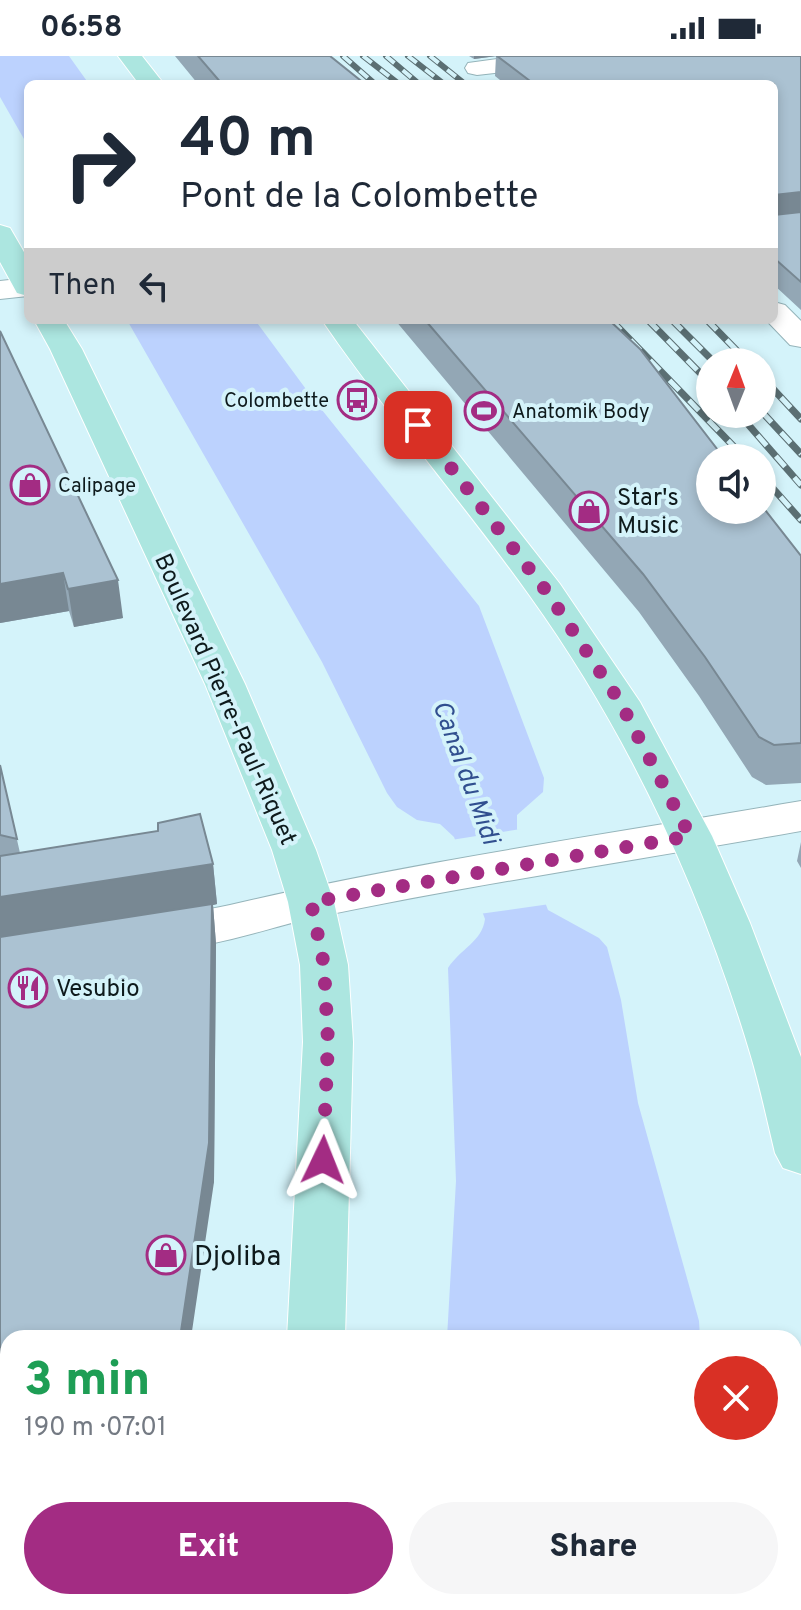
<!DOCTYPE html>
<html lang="en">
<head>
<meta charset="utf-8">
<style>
  body { margin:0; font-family:Overpass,sans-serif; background:#f6f6f7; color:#1f2937; height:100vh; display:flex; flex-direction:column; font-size:30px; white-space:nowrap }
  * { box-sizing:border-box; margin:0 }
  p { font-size:26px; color:#747a83 }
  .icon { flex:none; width:44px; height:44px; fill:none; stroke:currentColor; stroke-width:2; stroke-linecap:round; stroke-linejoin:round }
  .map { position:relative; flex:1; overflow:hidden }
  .sheet { position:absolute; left:0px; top:1274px; width:802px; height:280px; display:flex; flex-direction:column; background:#fff; border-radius:24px 24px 0 0; box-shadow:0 4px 12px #0003 }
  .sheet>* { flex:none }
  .banner { position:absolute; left:24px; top:24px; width:754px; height:244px; border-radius:12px; box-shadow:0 4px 12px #0003; background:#fff; color:#1f2937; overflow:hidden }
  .needle { width:52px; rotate:1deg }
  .controls { position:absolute; left:696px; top:292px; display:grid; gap:16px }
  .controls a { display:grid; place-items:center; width:80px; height:80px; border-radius:50%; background:#fff; box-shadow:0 4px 12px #0003; font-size:40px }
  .pin { position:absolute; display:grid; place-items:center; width:68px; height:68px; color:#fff; margin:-34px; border-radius:16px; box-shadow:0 4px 12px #0006 }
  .me { position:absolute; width:88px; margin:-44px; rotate:2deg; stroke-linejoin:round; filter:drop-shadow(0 0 6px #0008) }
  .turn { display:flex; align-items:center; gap:28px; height:168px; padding:0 24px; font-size:36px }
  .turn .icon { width:104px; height:104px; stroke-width:2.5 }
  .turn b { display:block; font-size:56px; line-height:68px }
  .then { display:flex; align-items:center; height:76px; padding:0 24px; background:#0003; gap:16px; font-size:30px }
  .round { display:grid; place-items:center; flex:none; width:84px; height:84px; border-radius:42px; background:#f6f6f7 }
  .summary { display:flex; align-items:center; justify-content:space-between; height:136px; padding:0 24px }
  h1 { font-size:48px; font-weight:800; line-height:60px; color:#1e9e55 }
  .button { display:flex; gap:16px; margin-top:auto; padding:16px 24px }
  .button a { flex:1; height:92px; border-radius:48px; background:#a32c83; color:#fff; font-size:32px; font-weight:800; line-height:92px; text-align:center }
  .button a+a { background:#f6f6f7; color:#1f2937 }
  .status { display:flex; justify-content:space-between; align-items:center; height:56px; padding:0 40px; background:#fff; direction:ltr }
  .status svg { height:22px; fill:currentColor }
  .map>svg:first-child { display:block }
  .water { fill:#bcd2fe }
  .pier { fill:#d4f3fa }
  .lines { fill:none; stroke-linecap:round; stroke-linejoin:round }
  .minor-casing { stroke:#95b4ba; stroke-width:2 }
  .major-casing { stroke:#fff; stroke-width:2 }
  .minor { fill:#fff; fill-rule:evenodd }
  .major { fill:#ace6e0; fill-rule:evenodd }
  .rail-far1-casing { stroke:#5b6f73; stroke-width:6 }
  .rail-casing { stroke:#5b6f73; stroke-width:7 }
  .rail-far1 { stroke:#d4f3fa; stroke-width:4; stroke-dasharray:11; stroke-linecap:butt }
  .rail { stroke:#d4f3fa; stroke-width:5; stroke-dasharray:14; stroke-linecap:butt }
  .wall { fill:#93a7b5 }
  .shaded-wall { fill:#788893 }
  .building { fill:#abc2d2; stroke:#788893; stroke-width:2 }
  .route { stroke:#a32c83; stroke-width:14; stroke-dasharray:0 25.2 }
  .labels { text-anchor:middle; stroke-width:8; stroke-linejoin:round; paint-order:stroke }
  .far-poi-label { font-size:20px; fill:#0e1a1c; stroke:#d4f3fa; text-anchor:start }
  .poi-label { font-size:24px; fill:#0e1a1c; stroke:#d4f3fa; text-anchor:start }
  .street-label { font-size:24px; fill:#0e1a1c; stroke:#d4f3fa }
  .water-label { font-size:26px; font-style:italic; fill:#314f8f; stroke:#d4f3fa }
  .near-poi-label { font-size:28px; fill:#0e1a1c; stroke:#d4f3fa; text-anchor:start }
</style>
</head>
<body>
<div class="status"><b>06:58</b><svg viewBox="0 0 49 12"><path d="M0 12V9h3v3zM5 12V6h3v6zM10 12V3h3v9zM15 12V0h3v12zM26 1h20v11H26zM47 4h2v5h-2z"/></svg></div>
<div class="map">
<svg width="801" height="1554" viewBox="0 0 801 1554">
  <rect width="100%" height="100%" fill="#d4f3fa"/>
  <path class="water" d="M0,0H69L89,28H28V90L0,41Z
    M127,264H255L314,344L479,550L544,722L543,736L517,759V773L548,854L599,882L607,891L621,944L638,1047L699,1265L700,1282H447L456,1125L448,912C460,893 482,886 485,863L454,781L440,768L417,764L397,751L387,737L322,606Z
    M437,1546H719L720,1554H437Z"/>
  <path class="pier" d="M521,773L550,848L479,858L451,784Z"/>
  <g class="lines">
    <g class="minor-casing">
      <path id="minor" d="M519,0H593L589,5L581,7L477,19L468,17L465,12L468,7Z
        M28,222V240L0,243V225Z
        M774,246L785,249L801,265V291L790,289L766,264H774Z
        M801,745V775C638,804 474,828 312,862C266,872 184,903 141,890L134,878L141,866C170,857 201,856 230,849C418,805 611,778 801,745Z"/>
    </g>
    <g class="major-casing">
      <path id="major" d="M118,0H142L164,28H139Z
        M0,169L10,172L28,203V240L17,237L0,206Z
        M34,264H64L82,293L245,628L316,794L334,846L348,909L353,986L345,1282H287L303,986L300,909L288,846L272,794L205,628L50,293Z
        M322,264H353L560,528L640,646L712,780L750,867L801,1001V1118L783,1112L775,1097C767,1064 760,1030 750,997C702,836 628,676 530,540C463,446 387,359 322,264Z
        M258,1546H322L321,1554H257Z"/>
    </g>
    <use href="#minor" class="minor"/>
    <use href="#major" class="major"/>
    <g class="rail-far1-casing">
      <path id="rail-far1" d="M343,0L375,28
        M363,0L399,28
        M386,0L419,28
        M408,0L444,28
        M430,0L465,28"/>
    </g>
    <g class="rail-casing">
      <path id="rail" d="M611,264L745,402
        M648,264L710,327
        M672,264L714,306
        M707,264L748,306
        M762,321L801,363
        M762,356L801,398
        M739,358L801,429
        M762,420L801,464"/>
    </g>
    <use href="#rail-far1" class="rail-far1"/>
    <use href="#rail" class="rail"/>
  </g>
  <path class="wall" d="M175,0H330L365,28H198Z
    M469,0H801V254L774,229V28H505L495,20L496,0L474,3Z
    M395,264H609L801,500V727L766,729L752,721L699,640L639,556Z
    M0,275L123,562L74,571L69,555L0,567Z
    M0,709L20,797L213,808L217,848L213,849L216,888L214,1126L0,1554Z
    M801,786V812L797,805Z"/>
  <path class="shaded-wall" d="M474,0H497L474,3Z
    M801,136V159L774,162L775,139Z
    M63,517L69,555L0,567V528Z
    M118,524L123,562L74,571L68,533Z
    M213,808L217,848L213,849L216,888L214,1126L191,1282H180L0,882V841Z
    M140,1546H152L151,1554H138Z"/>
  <path class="building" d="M198,0H330L365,28H222Z
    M497,0H801V136L775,139V159L801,156V226L774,202V28H534Z
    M425,264H609L640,293L724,402H710V454H762V450L801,500V687L774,689L759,681L705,601L643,518Z
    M0,275L118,524L68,533L63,517L0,528Z
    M0,709L17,783L0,779Z
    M200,758L213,808L0,841V800L158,775V767Z
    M212,848L209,1087L180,1282H8V1546H140L138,1554H0V881Z"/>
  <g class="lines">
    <path class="route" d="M323,1104L328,986L324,909L311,846L690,780L620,646L547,536L418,369"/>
  </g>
  <defs>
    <g id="bus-ring" transform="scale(2)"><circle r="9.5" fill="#d4f3fa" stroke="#a32c83" stroke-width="1.5"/><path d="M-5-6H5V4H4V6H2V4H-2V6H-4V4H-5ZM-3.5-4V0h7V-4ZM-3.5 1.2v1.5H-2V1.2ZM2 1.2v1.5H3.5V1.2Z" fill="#a32c83"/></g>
    <g id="stadium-ring" transform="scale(2)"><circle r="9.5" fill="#d4f3fa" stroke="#a32c83" stroke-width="1.5"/><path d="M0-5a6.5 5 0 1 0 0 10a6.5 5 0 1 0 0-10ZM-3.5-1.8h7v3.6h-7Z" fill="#a32c83"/></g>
    <g id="shop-ring" transform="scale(2)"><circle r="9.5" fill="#d4f3fa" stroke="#a32c83" stroke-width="1.5"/><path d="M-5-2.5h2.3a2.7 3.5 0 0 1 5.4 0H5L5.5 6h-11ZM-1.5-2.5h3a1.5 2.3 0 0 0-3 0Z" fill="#a32c83"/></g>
    <g id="restaurant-ring" transform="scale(2)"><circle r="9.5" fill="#d4f3fa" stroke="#a32c83" stroke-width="1.5"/><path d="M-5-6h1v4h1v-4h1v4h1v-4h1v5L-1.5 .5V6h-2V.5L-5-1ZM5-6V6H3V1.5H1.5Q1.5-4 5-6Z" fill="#a32c83"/></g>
  </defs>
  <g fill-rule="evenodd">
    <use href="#bus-ring" x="357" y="344"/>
    <use href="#stadium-ring" x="484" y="355"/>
    <use href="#shop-ring" x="30" y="429"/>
    <use href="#shop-ring" x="589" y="455"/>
    <use href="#restaurant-ring" x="28" y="932"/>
    <use href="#shop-ring" x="166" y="1199"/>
  </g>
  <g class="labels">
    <g class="far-poi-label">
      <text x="329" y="351" text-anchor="end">Colombette</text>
      <text x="512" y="362">Anatomik Body</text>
      <text x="58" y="436">Calipage</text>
    </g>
    <g class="poi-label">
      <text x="617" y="449">Star's<tspan x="617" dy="28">Music</tspan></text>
      <text x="56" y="940">Vesubio</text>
    </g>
    <g class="street-label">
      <text transform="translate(226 643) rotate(66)" y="8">Boulevard Pierre-Paul-Riquet</text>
    </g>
    <g class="water-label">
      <text transform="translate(467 716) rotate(70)" y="9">Canal du Midi</text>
    </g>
    <g class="near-poi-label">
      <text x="194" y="1209">Djoliba</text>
    </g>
  </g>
</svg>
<div class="controls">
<a><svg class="needle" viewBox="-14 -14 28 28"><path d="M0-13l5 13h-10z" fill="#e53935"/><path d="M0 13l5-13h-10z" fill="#747a83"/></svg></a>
<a><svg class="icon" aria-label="sound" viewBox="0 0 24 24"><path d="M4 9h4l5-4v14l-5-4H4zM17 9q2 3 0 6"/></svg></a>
</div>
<div class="pin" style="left:418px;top:369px;background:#d93025"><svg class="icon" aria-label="arrive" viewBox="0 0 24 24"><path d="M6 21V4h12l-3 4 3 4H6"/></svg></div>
<svg class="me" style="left:323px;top:1104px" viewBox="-20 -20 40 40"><path d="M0-17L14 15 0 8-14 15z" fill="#a32c83" stroke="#fff" stroke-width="4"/></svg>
<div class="banner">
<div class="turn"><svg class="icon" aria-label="right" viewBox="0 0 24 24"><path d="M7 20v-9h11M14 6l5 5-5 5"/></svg><div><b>40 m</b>Pont de la Colombette</div></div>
<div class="then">Then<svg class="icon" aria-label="left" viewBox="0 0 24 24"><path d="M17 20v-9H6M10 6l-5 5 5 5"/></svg></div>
</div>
<section class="sheet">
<div class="summary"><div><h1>3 min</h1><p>190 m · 07:01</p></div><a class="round" style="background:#d93025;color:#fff"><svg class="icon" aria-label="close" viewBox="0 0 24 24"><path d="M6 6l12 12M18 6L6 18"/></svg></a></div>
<div class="button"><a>Exit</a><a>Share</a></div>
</section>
</div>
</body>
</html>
